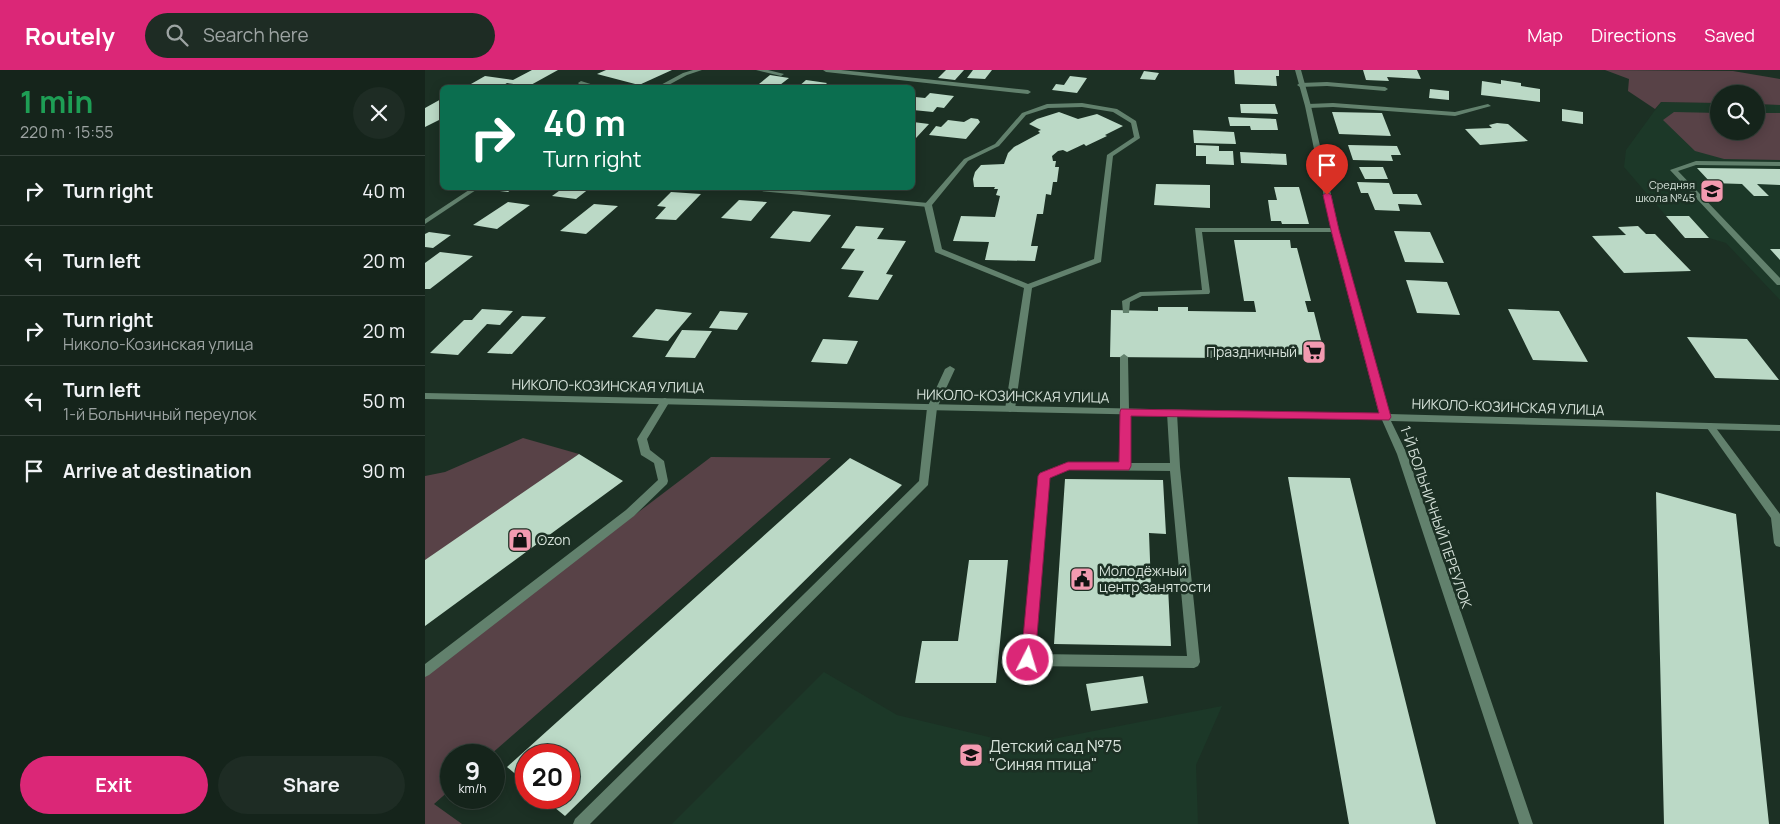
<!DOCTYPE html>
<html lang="en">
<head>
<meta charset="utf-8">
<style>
  body { margin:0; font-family:Manrope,sans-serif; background:#1e2c24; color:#f1f3f6; height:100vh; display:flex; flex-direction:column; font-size:19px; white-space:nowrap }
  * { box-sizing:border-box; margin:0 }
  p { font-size:16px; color:#9da4a3 }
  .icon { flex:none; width:28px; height:28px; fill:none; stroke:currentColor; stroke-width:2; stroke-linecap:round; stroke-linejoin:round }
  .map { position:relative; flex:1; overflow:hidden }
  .side { display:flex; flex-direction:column; background:#15241b; width:425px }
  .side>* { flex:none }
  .hud { position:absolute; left:15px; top:15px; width:475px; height:105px; border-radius:8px; box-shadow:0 2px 12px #0003,0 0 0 1px #34413a; background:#0b6e4f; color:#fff; overflow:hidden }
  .controls { position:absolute; left:1285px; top:15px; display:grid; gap:10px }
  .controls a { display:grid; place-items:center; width:55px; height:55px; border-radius:50%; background:#15241b; box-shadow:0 2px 12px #0003,0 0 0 1px #34413a; font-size:25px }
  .speed { position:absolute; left:15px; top:674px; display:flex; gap:10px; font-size:25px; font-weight:700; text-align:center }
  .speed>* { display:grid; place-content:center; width:65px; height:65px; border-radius:50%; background:#15241b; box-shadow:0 2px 12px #0003,0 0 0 1px #34413a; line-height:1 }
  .speed small { font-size:12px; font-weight:400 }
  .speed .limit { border:8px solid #d22; background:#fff; color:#111 }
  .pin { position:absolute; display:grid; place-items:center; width:42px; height:42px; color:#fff; margin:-51px -21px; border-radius:50% 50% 50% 0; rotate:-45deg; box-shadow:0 0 5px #0007 }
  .pin .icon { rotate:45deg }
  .me { position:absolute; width:55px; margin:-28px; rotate:5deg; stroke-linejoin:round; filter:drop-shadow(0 0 4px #0008) }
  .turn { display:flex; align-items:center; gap:18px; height:105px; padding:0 20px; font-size:22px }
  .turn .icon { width:65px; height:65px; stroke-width:2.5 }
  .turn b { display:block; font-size:35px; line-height:42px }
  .round { display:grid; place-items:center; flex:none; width:52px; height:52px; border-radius:26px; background:#1e2c24 }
  .overview { display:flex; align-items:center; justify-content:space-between; height:85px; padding:0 20px }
  h1 { font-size:30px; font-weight:700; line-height:38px; color:#1e9e55 }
  .action { display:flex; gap:10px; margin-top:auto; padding:10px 20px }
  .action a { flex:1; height:58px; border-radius:30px; background:#db2777; color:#fff; font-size:20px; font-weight:700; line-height:58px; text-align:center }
  .action a+a { background:#1e2c24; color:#f1f3f6 }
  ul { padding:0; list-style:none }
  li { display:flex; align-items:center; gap:15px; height:70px; padding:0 20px; border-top:1px solid #34413a }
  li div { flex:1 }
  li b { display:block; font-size:19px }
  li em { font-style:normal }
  header { display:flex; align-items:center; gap:30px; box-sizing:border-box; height:70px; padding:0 25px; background:#db2777; color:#fff }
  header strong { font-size:24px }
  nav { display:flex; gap:28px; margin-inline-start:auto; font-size:18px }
  .search { width:350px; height:45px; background:#1e2c24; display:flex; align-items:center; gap:12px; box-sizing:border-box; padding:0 18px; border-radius:28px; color:#9da4a3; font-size:19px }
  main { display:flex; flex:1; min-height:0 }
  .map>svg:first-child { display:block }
  .built { fill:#1c3828 }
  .green { fill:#584247 }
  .building { fill:#bbd9c6 }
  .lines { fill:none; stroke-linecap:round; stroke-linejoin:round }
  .lane { fill:#62816d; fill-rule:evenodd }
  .street { fill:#62816d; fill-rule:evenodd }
  .route { fill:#db2777; stroke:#8e194d }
  .labels { text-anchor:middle; stroke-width:5; stroke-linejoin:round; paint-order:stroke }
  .far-poi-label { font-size:11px; fill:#d6e2da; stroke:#1c3024; text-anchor:end }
  .poi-label { font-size:14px; fill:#d6e2da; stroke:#1c3024; text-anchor:start }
  .street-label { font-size:14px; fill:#d6e2da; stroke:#1c3024 }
  .near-poi-label { font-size:16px; fill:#d6e2da; stroke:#1c3024; text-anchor:start }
</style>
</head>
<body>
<header>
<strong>Routely</strong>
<div class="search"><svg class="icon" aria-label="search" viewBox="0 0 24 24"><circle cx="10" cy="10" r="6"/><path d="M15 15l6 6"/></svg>Search here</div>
<nav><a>Map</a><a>Directions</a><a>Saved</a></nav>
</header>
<main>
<section class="side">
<div class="overview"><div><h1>1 min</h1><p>220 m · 15:55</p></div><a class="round"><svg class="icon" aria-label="close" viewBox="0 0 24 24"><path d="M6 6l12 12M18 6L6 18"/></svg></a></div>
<ul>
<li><svg class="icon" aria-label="right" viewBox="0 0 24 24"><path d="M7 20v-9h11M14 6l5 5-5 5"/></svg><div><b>Turn right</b></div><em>40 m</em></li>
<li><svg class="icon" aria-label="left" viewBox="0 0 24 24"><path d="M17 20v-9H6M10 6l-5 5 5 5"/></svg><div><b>Turn left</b></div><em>20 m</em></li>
<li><svg class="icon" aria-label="right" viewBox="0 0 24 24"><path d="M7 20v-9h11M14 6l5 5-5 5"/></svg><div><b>Turn right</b><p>Николо-Козинская улица</p></div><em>20 m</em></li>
<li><svg class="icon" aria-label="left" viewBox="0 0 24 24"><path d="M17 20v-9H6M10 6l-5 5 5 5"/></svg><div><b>Turn left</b><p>1-й Больничный переулок</p></div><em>50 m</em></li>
<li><svg class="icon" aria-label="arrive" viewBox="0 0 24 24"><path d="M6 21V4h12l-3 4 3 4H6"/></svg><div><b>Arrive at destination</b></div><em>90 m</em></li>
</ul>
<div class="action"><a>Exit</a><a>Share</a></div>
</section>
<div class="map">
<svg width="1355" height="754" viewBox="0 0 1355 754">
  <rect width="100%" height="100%" fill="#1c3024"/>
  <path class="built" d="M1236,32L1294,33V61H1331V34L1355,35V230L1301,173L1284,168L1264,146H1241L1199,97L1201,80Z
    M399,602L472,645L597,675L797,636L771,695L773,754H247Z"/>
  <path class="green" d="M1180,0L1308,1L1355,9V35L1331,34V24H1294V33L1236,32L1230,39L1203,21L1204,9Z
    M1249,42L1294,43V61H1331V43H1355V90L1299,89L1270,81L1238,50Z
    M98,368L154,384L0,492V406L20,402Z
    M286,387L406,388L65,685H26V719L9,734L37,754H0V604Z"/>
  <path class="building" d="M107,0H133L104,16L82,13L74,18H39L60,6L88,10Z
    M181,0H247L214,15L172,4Z
    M521,0H539L530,10L513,8Z
    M548,0H567L560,9L542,8Z
    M809,0H854V6H851L852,16L810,14Z
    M938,0H992L996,9L962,7L964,11L941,10Z
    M719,1L734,3L730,10L715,9Z
    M345,5L364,8L351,18H329Z
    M645,6L662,8L652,23L627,20L631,14L639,15Z
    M381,10L402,13L397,18H372Z
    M1076,10L1096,13V16L1115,19V32L1056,25L1057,11L1076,14Z
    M1005,19L1024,21V30L1004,28Z
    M505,23L529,26L519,38L512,37L508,42L488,40V30L490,27L500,28Z
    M18,28V48L0,57V38Z
    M815,34H850L853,44L816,43Z
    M1137,39L1158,42V54L1137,51Z
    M634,42L653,49L672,44L698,56L680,65L682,66L661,76L659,74L642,82L638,80L633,81L627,86L628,91H631L630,97H634L632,112H628L626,125L621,124L618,144H612L606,176H613L610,191L560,190L564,172L528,171L536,146L570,147L575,126L571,125L573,119H569L570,117H549L548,109L550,102L556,95L579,94L583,83L589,77L615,63L613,61L616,60L604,54L612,49Z
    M907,42L957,43L966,66L914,64Z
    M803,47L851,49L853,60H826L825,56H805Z
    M546,48L553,49L555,52L541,69L504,65L511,56L516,57L523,50L539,52Z
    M488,52L504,54L491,68H488Z
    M1072,53L1083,54L1103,71L1055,75L1040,59L1067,58L1064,55Z
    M768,60L809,62L811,74L769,73Z
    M771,75L794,76V81H808L809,95L781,94V86H771Z
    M923,75L972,76L976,85H966L968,91L928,90Z
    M815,82L861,84L862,95L816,93Z
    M934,97H958L963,109H940Z
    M1272,98L1355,99V115L1332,114L1344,126H1329L1317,114L1286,113Z
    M932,112L964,113L968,124H992L997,135L973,134L975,141L950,140L943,123H936Z
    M731,114L785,115V138L729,135Z
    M849,117H874L884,154H857L856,151H846L843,130H852Z
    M71,118H88L83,122L67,120Z
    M138,118H165L151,129L127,126Z
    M246,122L276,124L251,150L230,149L241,137L232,136Z
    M314,130L342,132L326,151L296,148Z
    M83,132L105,135L72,159L48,155Z
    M169,134L193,136L161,164L135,161Z
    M368,141L406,145L385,172L345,168Z
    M1241,146H1264L1284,168H1260Z
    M431,156L459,158L452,169L481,171L461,204L468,205L453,230L423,227L439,201L416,199L430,179L416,178Z
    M1213,156L1221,164H1230L1266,201L1199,203L1167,166L1201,165L1193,157Z
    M969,161L1005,162L1019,193L980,192Z
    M4,162L26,165L8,178L0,177V164Z
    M809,170H865L866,178H872L886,231H880L883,242H889L897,274L893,285L840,284L841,289H826L825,282H800L801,288L685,287L686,240L733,241V237H763V241L831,242L829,231H819Z
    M1345,179H1355V190Z
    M15,182L48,186L5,219H0V193Z
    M981,210L1022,212L1035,245L992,243Z
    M57,239L88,241L75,255L62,254L33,285L5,283L39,250H47Z
    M231,239L267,243L243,271L207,267Z
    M1083,239L1134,241L1163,292L1108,290Z
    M295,241L323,243L312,260L284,258Z
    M97,246L121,247L87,284L62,283Z
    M257,260L287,261L270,288L240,287Z
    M1262,267L1322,269L1354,310L1290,308Z
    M398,269L433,271L422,294L386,292Z
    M154,384L198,411L0,556V490Z
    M425,388L477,415L140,746L118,728H144V685H101V713L82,697Z
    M863,407L925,408L1011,754H924Z
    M640,409L738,410L741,464L724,463L726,517H743L746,576L629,574Z
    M1231,422L1311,444L1344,754H1239Z
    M544,490H583L571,613H490L497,571H533Z
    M718,606L723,633L666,641L661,614Z"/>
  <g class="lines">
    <path class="lane" d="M331,0H343L359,4L356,6Z
      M156,11L175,17L176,18H165L154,14L153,13Z
      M902,12L960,17L963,19L960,21L902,16L875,17L872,15L875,13Z
      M657,33L692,39L711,51L715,68L688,86L676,192L607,218L590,339L585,342L580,339L599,218L510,182L499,135L539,89L570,74L597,43L622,34ZM657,37L688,42L706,53L709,67L682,85L669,189L603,214L517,179L507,135L543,91L574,76L601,45L623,38Z
      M908,33L1030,42L1063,34L1066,36L1030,46L908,37L883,38L880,36L883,34Z
      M1271,91L1355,92V96L1271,95L1253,101L1355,208V215H1352L1245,100Z
      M770,158H910L914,160L910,162H777L785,222L784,224L717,226L705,232L704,243H698L697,231L715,222L777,220Z
      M699,284L703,287L705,393H745L742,343L747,340L752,343L755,397L775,592L773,596L769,598L603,596L599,594L597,590L614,406L615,403L643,392L695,393V287ZM644,400L745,401L762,586L610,584L624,408Z
      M525,296L530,299L512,338L503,415L165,754H148L150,749L494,411L502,338L520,299Z
      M240,328L245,331L222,369L225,380L239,391L243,411L242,414L209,446L4,605L0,607V594L201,440L233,410L229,393L216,385L212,369L237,329Z
      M1285,353L1288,354L1355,444V477L1351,476L1349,473L1346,448L1282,358L1280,356L1282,354Z"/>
    <path class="street" d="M268,0H277L262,5L238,18H230L258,3Z
      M398,0H416L603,20L606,22L603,24L401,2Z
      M870,0H876L886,36L914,160L964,344L1355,355V361L966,351L982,384L1108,754H1094L972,384L957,350L0,329V323L954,344L906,160L880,36Z
      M47,118H54L0,154V149Z
      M322,118H342L503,133L507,135L503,137L325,120Z"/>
  </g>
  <path class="route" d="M902,122L906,125L914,160L966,347L964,350L706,346V396L704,400H644L625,408L610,590L608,595L603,597L598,595L596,590L613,406L615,403L643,392H694L695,342L696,339L954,343L906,160L898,125Z"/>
  <defs>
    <g id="school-square" transform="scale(1.25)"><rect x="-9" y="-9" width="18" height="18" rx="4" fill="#f29ab0" stroke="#1c3024"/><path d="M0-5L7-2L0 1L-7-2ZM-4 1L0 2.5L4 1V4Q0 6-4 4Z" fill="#111"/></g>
    <g id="supermarket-square" transform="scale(1.25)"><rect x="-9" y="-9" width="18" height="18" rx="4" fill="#f29ab0" stroke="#1c3024"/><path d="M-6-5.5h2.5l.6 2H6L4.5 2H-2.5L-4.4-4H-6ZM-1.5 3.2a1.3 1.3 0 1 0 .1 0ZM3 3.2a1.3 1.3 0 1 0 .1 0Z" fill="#111"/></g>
    <g id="shop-square" transform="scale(1.25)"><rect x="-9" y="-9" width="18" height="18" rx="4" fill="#f29ab0" stroke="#1c3024"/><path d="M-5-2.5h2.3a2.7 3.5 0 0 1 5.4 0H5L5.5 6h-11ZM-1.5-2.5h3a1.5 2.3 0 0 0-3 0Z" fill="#111"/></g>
    <g id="civic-square" transform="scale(1.25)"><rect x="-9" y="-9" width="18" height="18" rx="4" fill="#f29ab0" stroke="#1c3024"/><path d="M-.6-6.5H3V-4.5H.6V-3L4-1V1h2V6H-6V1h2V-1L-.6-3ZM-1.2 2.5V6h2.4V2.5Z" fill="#111"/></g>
  </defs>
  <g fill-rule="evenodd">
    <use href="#school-square" x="1287" y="121"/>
    <use href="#supermarket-square" x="889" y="282"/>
    <use href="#shop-square" x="95" y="470"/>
    <use href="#civic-square" x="657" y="509"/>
    <use href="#school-square" x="546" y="685"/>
  </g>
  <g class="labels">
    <g class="far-poi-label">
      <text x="1270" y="119">Средняя<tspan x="1270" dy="13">школа №45</tspan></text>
    </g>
    <g class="poi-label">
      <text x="872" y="287" text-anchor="end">Праздничный</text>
      <text x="112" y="475">Ozon</text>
      <text x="674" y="506">Молодёжный<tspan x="674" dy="16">центр занятости</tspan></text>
    </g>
    <g class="street-label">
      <text transform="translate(183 316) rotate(1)" y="5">НИКОЛО-КОЗИНСКАЯ УЛИЦА</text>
      <text transform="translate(588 326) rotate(1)" y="5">НИКОЛО-КОЗИНСКАЯ УЛИЦА</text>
      <text transform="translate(1083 337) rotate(2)" y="5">НИКОЛО-КОЗИНСКАЯ УЛИЦА</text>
      <text transform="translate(1011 447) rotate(71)" y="5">1-Й БОЛЬНИЧНЫЙ ПЕРЕУЛОК</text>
    </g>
    <g class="near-poi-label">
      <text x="564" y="682">Детский сад №75<tspan x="564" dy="18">"Синяя птица"</tspan></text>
    </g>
  </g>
</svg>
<div class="controls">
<a><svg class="icon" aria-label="search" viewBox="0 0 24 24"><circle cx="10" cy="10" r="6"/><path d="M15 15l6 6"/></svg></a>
</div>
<div class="speed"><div>9<small>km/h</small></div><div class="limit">20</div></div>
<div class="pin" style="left:902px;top:125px;background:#d93025"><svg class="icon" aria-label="arrive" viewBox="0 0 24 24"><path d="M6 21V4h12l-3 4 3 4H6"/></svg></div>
<svg class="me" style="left:603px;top:590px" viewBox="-20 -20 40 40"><circle r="17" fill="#db2777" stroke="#fff" stroke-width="3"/><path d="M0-11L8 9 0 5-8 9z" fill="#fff"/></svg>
<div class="hud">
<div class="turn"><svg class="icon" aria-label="right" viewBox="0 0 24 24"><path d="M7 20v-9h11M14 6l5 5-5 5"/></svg><div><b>40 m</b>Turn right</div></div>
</div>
</div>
</main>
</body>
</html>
